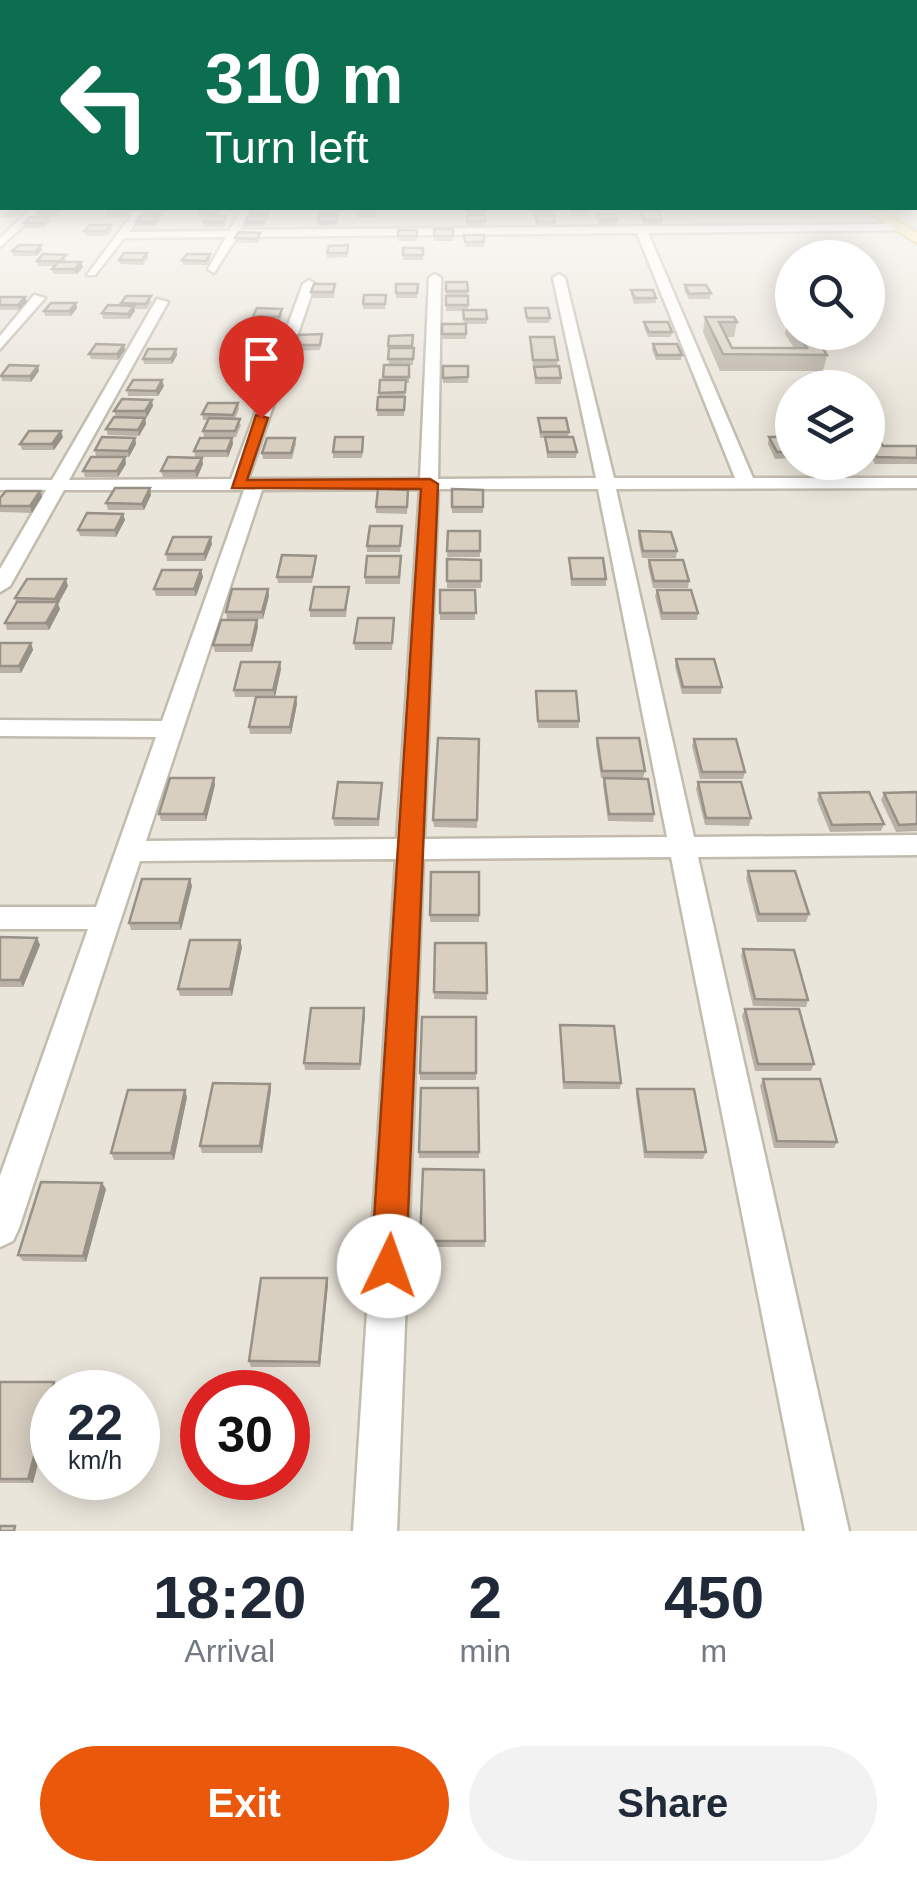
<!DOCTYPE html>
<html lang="en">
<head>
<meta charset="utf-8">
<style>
  body { margin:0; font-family:Helvetica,sans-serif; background:#f2f2f3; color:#1f2937; height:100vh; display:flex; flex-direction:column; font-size:38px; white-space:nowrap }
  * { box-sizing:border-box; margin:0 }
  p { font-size:32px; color:#747a83 }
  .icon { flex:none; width:55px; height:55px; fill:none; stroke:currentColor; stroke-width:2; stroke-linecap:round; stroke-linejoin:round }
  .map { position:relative; height:1531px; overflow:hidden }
  .drawer { display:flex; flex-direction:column; background:#fff; flex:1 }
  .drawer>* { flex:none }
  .banner { position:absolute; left:0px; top:0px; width:918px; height:210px; box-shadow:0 5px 25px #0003; background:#0b6e4f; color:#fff; overflow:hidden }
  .controls { position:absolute; left:775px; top:240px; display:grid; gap:20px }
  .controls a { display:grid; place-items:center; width:110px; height:110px; border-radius:50%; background:#fff; box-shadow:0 5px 25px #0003; font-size:50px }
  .speed { position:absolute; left:30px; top:1370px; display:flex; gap:20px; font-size:50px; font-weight:700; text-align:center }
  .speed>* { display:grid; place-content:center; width:130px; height:130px; border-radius:50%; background:#fff; box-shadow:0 5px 25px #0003; line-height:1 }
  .speed small { font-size:25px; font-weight:400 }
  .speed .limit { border:15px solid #d22; background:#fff; color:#111 }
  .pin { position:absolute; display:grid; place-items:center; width:85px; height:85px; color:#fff; margin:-102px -42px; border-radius:50% 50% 50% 0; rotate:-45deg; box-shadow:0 0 10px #0007 }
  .pin .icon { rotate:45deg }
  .me { position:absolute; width:110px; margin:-55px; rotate:3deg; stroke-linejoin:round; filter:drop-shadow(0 0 8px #0008) }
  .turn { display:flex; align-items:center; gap:35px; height:210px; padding:0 40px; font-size:45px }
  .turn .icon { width:130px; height:130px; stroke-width:2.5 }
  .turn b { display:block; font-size:70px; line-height:85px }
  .eta { display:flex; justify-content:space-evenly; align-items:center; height:170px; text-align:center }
  .eta b { font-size:60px; font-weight:700; line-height:70px }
  .cta { display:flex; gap:20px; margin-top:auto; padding:20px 40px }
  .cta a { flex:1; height:115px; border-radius:60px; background:#ea580c; color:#fff; font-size:40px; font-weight:700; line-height:115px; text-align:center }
  .cta a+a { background:#f2f2f3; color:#1f2937 }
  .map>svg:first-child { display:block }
  .residential { fill:#eae5da; fill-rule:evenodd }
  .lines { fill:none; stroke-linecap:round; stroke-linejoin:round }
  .minor-casing { stroke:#c2bbae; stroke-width:5 }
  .major-casing { stroke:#e6c16a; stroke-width:5 }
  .minor { fill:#fff; fill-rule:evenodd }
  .major { fill:#ffe39c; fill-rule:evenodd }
  .wall { fill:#bab2a6 }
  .shaded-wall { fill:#979187 }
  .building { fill:#d8cfc1; stroke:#979187; stroke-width:2.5 }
  .route { fill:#ea580c; stroke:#983908; stroke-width:2.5 }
</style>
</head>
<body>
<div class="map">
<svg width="917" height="1531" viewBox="0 0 917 1531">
  <rect width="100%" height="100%" fill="#f6f3ec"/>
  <path class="residential" d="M0,199L2,208H915L917,199V1531H0ZM792,258H868V332H792ZM792,388H868V462H792ZM52,1392H138V1478H52ZM202,1392H288V1478H202Z"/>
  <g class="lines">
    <g class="minor-casing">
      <path id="minor" d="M32,208H43L0,247V238Z
        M137,208H147L129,232L229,231L242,208H252L240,230L902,224L907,227L902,230L648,233L753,478H917V488L616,489L694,837L917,835V855L698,857L849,1531H805L671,857L423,859L397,1531H353L396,859L140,861L19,1228L13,1241L0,1247V1176L88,929H0V907H96L156,737L0,736V720L162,721L244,490H64L10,586L0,592V569L46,490H0V480H52L157,299L168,302L69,480L231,479L303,284L309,280L315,284L248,479H420L429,278L435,274L441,278L438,479L596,478L553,278L559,274L565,278L614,478H735L637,233L237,237L214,273L208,269L226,237L124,238L95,275H87ZM420,489L397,839L146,841L262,490ZM438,489H598L667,837L424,839Z
        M34,295L45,298L0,349V336Z"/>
    </g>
    <g class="major-casing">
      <path id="major" d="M863,208H877L917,233V243Z"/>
    </g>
    <use href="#minor" class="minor"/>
    <use href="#major" class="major"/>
  </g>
  <path class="wall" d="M0,208H19L20,211L14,217L0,218Z
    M62,208L63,211L57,217H49L50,221L44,228H25L24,223L39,217L38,213Z
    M67,208H88L86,210H68Z
    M112,208H132L126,217H108L107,213Z
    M168,208L163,217H159L160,220L155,226H137L136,222L144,216V213Z
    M219,208L220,212L217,216L227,220L224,227H205L204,222L207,218H198V213Z
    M322,208H341L337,226H318V222Z
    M466,208H484L485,226H467Z
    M531,208L551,211L550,215L555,222V226H536L535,216H532Z
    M568,208H588V216H570Z
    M639,208H657L662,220V224H643Z
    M271,212L269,218H267L264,226L246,227L245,222L250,216V213Z
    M376,212V218H357V213Z
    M596,214L617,220V225H598Z
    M111,225L112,230L107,236H86L84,231Z
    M434,229H453V241H434Z
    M398,230H417V241H398Z
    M464,235H484V247H465Z
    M261,237L258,243H236L235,238Z
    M348,245L347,257L327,258V253Z
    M403,248H423V260H403Z
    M42,250L36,256H13L12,251Z
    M147,253L148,258L143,265L120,264L119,260Z
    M210,254L211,259L207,265H183L182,260Z
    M67,259L65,262L83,267L77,274H53L52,269L55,266H38L37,261Z
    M446,282H467L468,296H446Z
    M335,284L334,298H312L311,292Z
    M396,284H418L417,298H396Z
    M685,285L711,293L710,299H689L684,290Z
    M631,290L656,298V303L634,304L631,295Z
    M386,295L385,309H363V304Z
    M446,296H468V310H486L487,324H466V339H442V324H464L463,311H446Z
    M0,297L27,302L19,310H0Z
    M152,301L147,309H134L135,311L129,319H103L102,313L121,306V303Z
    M76,303L77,308L71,316H45L44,311Z
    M525,308L550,318L549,323H527Z
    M283,314L279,322H253V316Z
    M705,317L737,322L734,337H727L732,348H794L785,334L788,318H792V332H812L827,355L823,371H720L703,332Z
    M644,322L672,332L671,337H648L644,327Z
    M279,323V328L272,348H244V342L248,331Z
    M413,335V365H389L388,346Z
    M530,337L558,360L557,366H533Z
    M322,340L320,350L296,351V345Z
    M653,344L682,355L681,360H656L652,350Z
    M124,345L125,350L118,360L91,359L89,354Z
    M176,349L177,355L172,364H144L143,359Z
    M384,365H409V383H406L404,416H377L379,393L383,380Z
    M38,366L39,371L31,382L2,381L1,376Z
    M443,366H468V383H443Z
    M534,367L561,378V384H535Z
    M164,386L158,396H128L127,390Z
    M238,403L239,409L235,419L241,425L236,437H204L203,431L208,420H203L202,414Z
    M153,406L147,417H116L114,411Z
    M145,418L146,424L139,436L108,435L106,429Z
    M538,418L569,432L568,437L577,452L576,458H547L545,438H540Z
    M868,420L883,446H917V464H875L868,451Z
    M63,437L54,450H22L20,444Z
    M769,437H792V458L775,459L768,444Z
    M135,438L136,444L129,457H96L95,450Z
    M232,438L233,444L228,457H195L194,451Z
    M295,438L296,444L292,459H263L262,453Z
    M364,443L362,458H333V452Z
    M125,457L126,464L118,477H85L83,471Z
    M202,458L203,464L197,478L163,477L161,471Z
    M452,489L483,490V513H452Z
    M408,490L407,514L376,513V507Z
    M151,495L144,510H108L106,503Z
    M42,497L32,513L0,512V498Z
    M123,514L125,520L116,537L80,536L78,530Z
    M402,526L400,552H367V546Z
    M448,531H480V557H447Z
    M639,531L677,551L676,558H642L638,538Z
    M212,544L205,561H167L166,554Z
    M316,556V562L312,583H278L277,577Z
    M569,558L606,579V586H571Z
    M447,559L481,560V588H447Z
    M649,560L689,581L688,588H653L648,566Z
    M401,563L400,584H365V577Z
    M201,570L203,577L196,596H156L154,589Z
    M68,586L58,604L60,609L49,630H7L5,623L16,603L15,598Z
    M349,587L346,617H310V610Z
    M268,589L269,596L263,619H227L226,612Z
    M440,590H475V620H440Z
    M657,590L698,613L697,620H661L655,596Z
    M394,618L392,650H355L354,643Z
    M257,620L258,627L252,652H215L213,645Z
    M0,643H31L33,650L21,673H0Z
    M676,659L722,687L721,694H682L675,666Z
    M281,669L275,697H235L234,690Z
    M536,691L579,721V728H538Z
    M296,697L297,704L291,734H250L249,727Z
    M597,738L645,771L643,778L654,814L653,822L608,821L603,785L604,778H601L596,745Z
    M479,739L477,828L434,827L433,820Z
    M694,739L745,772L743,779H700L692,746Z
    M214,778L215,785L206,821H161L159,814Z
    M698,782L751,818L749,826L705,825L696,789Z
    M382,790L379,826H334L333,818Z
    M917,792V831L896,832L881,800L884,793Z
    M819,793L884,824L881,831L830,832L817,800Z
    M748,871L809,914L806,922H757L746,878Z
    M431,872H479V922H430Z
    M190,879L192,886L181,930H131L129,923Z
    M0,937L37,938L40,945L23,987H0Z
    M435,943H486L487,1000L434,999Z
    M242,947L232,996H180L178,989Z
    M743,949L808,1000L806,1007L753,1006L741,956Z
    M745,1009L814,1064L811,1071H755L742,1016Z
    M365,1015L360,1070H305L304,1063Z
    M476,1017V1080H420V1073Z
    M560,1025L621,1083L620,1089H563Z
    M763,1079L837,1142L834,1148H774L760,1086Z
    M270,1084L271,1090L262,1153H202L200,1146Z
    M478,1088L479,1158H419V1152Z
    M637,1089L706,1152L703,1159L644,1158L636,1095Z
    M187,1097L174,1160H114L111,1153Z
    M484,1170L485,1247H421L420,1241Z
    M102,1183L106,1189L86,1262L23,1261L18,1255Z
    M327,1278L328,1284L320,1367H251L249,1361Z
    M0,1382H54L58,1388L33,1483H0Z"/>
  <path class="shaded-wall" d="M41,245L42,250L36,256L35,252Z
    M81,262L83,267L77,274L75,269Z
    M25,297L27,302L19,310L18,305Z
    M76,303L77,308L71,316L69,311Z
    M134,306L135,311L129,319L128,314Z
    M124,345L125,350L118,360L117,354Z
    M176,349L177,355L172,364L171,359Z
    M38,366L39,371L31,382L30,376Z
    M162,380L164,386L158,396L156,391Z
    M152,400L153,406L147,417L145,411Z
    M145,418L146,424L139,436L138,430Z
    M61,431L63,437L54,450L52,444Z
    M135,438L136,444L129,457L128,451Z
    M232,438L233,444L228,457L227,451Z
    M125,457L126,464L118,477L117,471Z
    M202,458L203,464L197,478L195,471Z
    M150,488L151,495L144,510L142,504Z
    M40,491L42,497L32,513L30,506Z
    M123,514L125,520L116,537L115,530Z
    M211,537L212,544L205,561L204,554Z
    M201,570L203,577L196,596L194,589Z
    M66,579L68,586L58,604L60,609L49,630L46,623L57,604L55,599Z
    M268,589L269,596L263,619L262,612Z
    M257,620L258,627L252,652L251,645Z
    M31,643L33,650L21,673L19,666Z
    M280,662L281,669L275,697L273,690Z
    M296,697L297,704L291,734L290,727Z
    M214,778L215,785L206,821L204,814Z
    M190,879L192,886L181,930L179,923Z
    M37,938L40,945L23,987L20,980Z
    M240,940L242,947L232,996L230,989Z
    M364,1008L365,1015L360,1070V1064Z
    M270,1084L271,1090L262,1153L260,1146Z
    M185,1090L187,1097L174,1160L171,1153Z
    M102,1183L106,1189L86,1262L83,1256Z
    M327,1278L328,1284L320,1367L319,1362Z
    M54,1382L58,1388L57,1392H52V1408L33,1483L28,1479Z"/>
  <path class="building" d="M1,207L2,208H18L12,213H0Z
    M43,208H61L56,213H38Z
    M112,208H130L125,213H107Z
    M147,208H165L162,213H144Z
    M201,208H219L216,213H198Z
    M253,208H271L268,213H250Z
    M322,208H340L339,213H320Z
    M358,208H376L375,213H357Z
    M466,208H484V212H466Z
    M532,208H549L551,211H532Z
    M570,208H588L589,211H571Z
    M639,208H657L662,220H644Z
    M596,214H615L617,220H599Z
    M467,215H485L486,221H467Z
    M535,215H554L555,222H537Z
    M140,216H159L154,222H136Z
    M208,216H226L223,222H204Z
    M248,216H266L264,222H245Z
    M319,216H338L336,222H318Z
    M30,217H49L43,223H24Z
    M90,225H111L106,231H84Z
    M434,229H453V236H434Z
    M398,230H417V236H398Z
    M239,232L260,233L257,239L235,238Z
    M464,235H484V242H465Z
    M19,245H41L35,252L12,251Z
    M348,245L347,253H327L329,246Z
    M403,248H423V255H403Z
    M124,253H147L142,260H119Z
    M43,254L66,255L60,261H37Z
    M187,254H210L206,261L182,260Z
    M58,262H81L75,269H52Z
    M446,282H467L468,291H446Z
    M314,284H335L333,292H311Z
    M396,284H418L417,293H396Z
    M685,285H706L711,293L689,294Z
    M631,290H653L656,298H635Z
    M364,295H386L385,304H363Z
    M126,296H151L146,304L121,303Z
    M446,296H468V305H446Z
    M0,297H25L18,305H0Z
    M51,303H76L69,311H44Z
    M108,305L134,306L128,314L102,313Z
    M257,308L282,309L279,317L253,316Z
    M525,308H548L550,318H527Z
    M463,310H486L487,319H464Z
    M705,317H734L737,322H719L732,348H807L797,332H812L827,355L723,354Z
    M644,322H668L672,332H649Z
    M252,323H279L275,331H248Z
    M442,324H466V334H442Z
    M248,333H275L271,343L244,342Z
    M322,334L320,345H296L298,335Z
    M413,335L412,346H388L389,336Z
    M530,337H554L558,360H533Z
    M96,344L124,345L117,354H89Z
    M653,344H677L682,355H657Z
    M389,348H414L413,359H388Z
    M148,349H176L171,359H143Z
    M9,365L38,366L30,376H1Z
    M384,365H409V377H383Z
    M443,366H468V377L443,378Z
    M559,366L561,378H536L534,367Z
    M133,380H162L156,391L127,390Z
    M380,380H406L405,392L379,393Z
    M378,397H405L404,410H377Z
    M122,399L152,400L145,411H114Z
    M208,403H238L233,415L202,414Z
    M114,417L145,418L138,430L106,429Z
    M209,418L240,419L235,431H203Z
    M538,418H566L569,432H541Z
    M868,420L883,446H917V458L877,457L868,442Z
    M29,431H61L52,444H20Z
    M102,437L135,438L128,451L95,450Z
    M335,437H363L362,452H333Z
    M545,437H573L577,452H548Z
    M769,437H792V452H777Z
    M200,438H232L227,451H194Z
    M267,438H295L291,453H262Z
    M91,457H125L117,471H83Z
    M168,457L202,458L195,471H161Z
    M115,488H150L142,504L106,503Z
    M378,489L408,490L407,507H376Z
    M452,489L483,490V507H452Z
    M6,491H40L30,506H0V498Z
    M87,513L123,514L115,530H78Z
    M370,526H402L400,546H367Z
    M448,531H480V551H447Z
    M639,531L671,532L677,551H643Z
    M173,537H211L204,554H166Z
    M282,555L316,556L312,577H277Z
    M367,556H401L399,577H365Z
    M569,558H603L606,579H572Z
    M447,559L481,560V581H447Z
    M649,560H683L689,581H654Z
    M162,570H201L194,589H154Z
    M27,579H66L55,599L15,598Z
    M314,587H349L345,610H310Z
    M232,589H268L262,612H226Z
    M440,590H475L476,613H440Z
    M657,590H691L698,613H662Z
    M17,602H58L46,623H5Z
    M358,618H394L392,643H354Z
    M221,620H257L251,645H213Z
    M0,643H31L19,666H0Z
    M676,659H714L722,687H683Z
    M241,662H280L273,690H234Z
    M536,691H576L579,721H538Z
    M256,697H296L290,727H249Z
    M438,738L479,739L477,820H433Z
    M597,738H639L645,771H602Z
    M694,739H736L745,772H702Z
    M170,778H214L204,814H159Z
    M604,778L648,779L654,814H609Z
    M338,782L382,783L378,819L333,818Z
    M698,782H741L751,818H706Z
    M869,792L884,824L832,825L819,793Z
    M917,792V824L899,825L884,793Z
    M748,871H795L809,914H759Z
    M431,872H479V915H430Z
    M142,879H190L179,923H129Z
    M0,937L37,938L20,980H0Z
    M190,940H240L230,989H178Z
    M435,943H486L487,993L434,992Z
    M743,949L794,950L808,1000L755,999Z
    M311,1008H364L360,1064L304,1063Z
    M745,1009H799L814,1064H758Z
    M422,1017H476V1073H420Z
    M560,1025L614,1026L621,1083L564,1082Z
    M763,1079H820L837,1142L777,1141Z
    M213,1083L270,1084L260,1146H200Z
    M421,1088H478L479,1152H419Z
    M637,1089H694L706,1152H646Z
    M128,1090H185L171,1153H111Z
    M423,1169L484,1170L485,1241H420Z
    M41,1182L102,1183L83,1256L18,1255Z
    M261,1278H327L319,1362L249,1361Z
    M0,1382H54L28,1479H0Z
    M0,1526H15L14,1531H0Z"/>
  <linearGradient id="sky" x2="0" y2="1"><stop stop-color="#8fc1ec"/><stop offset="0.48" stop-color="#fbfaf6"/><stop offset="1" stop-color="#fbfaf6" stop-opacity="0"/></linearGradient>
  <rect width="917" height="413" fill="url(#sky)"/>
  <path class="route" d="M256,415L268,418L247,480L430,479L438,484L406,1266L401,1278L389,1283L377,1278L371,1266L421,489L232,488Z"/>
</svg>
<div class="controls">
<a><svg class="icon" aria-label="search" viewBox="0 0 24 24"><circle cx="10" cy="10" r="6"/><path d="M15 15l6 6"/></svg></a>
<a><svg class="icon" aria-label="layers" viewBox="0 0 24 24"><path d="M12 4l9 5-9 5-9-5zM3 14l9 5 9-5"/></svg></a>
</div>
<div class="speed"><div>22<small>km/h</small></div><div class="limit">30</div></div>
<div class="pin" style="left:261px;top:418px;background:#d93025"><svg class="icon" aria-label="arrive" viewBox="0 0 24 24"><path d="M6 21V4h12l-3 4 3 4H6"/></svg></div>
<svg class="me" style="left:389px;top:1266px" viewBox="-20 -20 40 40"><circle r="19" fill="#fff"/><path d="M0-13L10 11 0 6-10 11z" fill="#ea580c"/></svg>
<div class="banner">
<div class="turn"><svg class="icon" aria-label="left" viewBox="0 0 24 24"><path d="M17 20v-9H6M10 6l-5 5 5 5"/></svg><div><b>310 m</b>Turn left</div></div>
</div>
</div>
<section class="drawer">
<div class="eta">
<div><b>18:20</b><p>Arrival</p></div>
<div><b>2</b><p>min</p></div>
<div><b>450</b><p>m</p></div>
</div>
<div class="cta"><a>Exit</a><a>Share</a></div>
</section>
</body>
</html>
